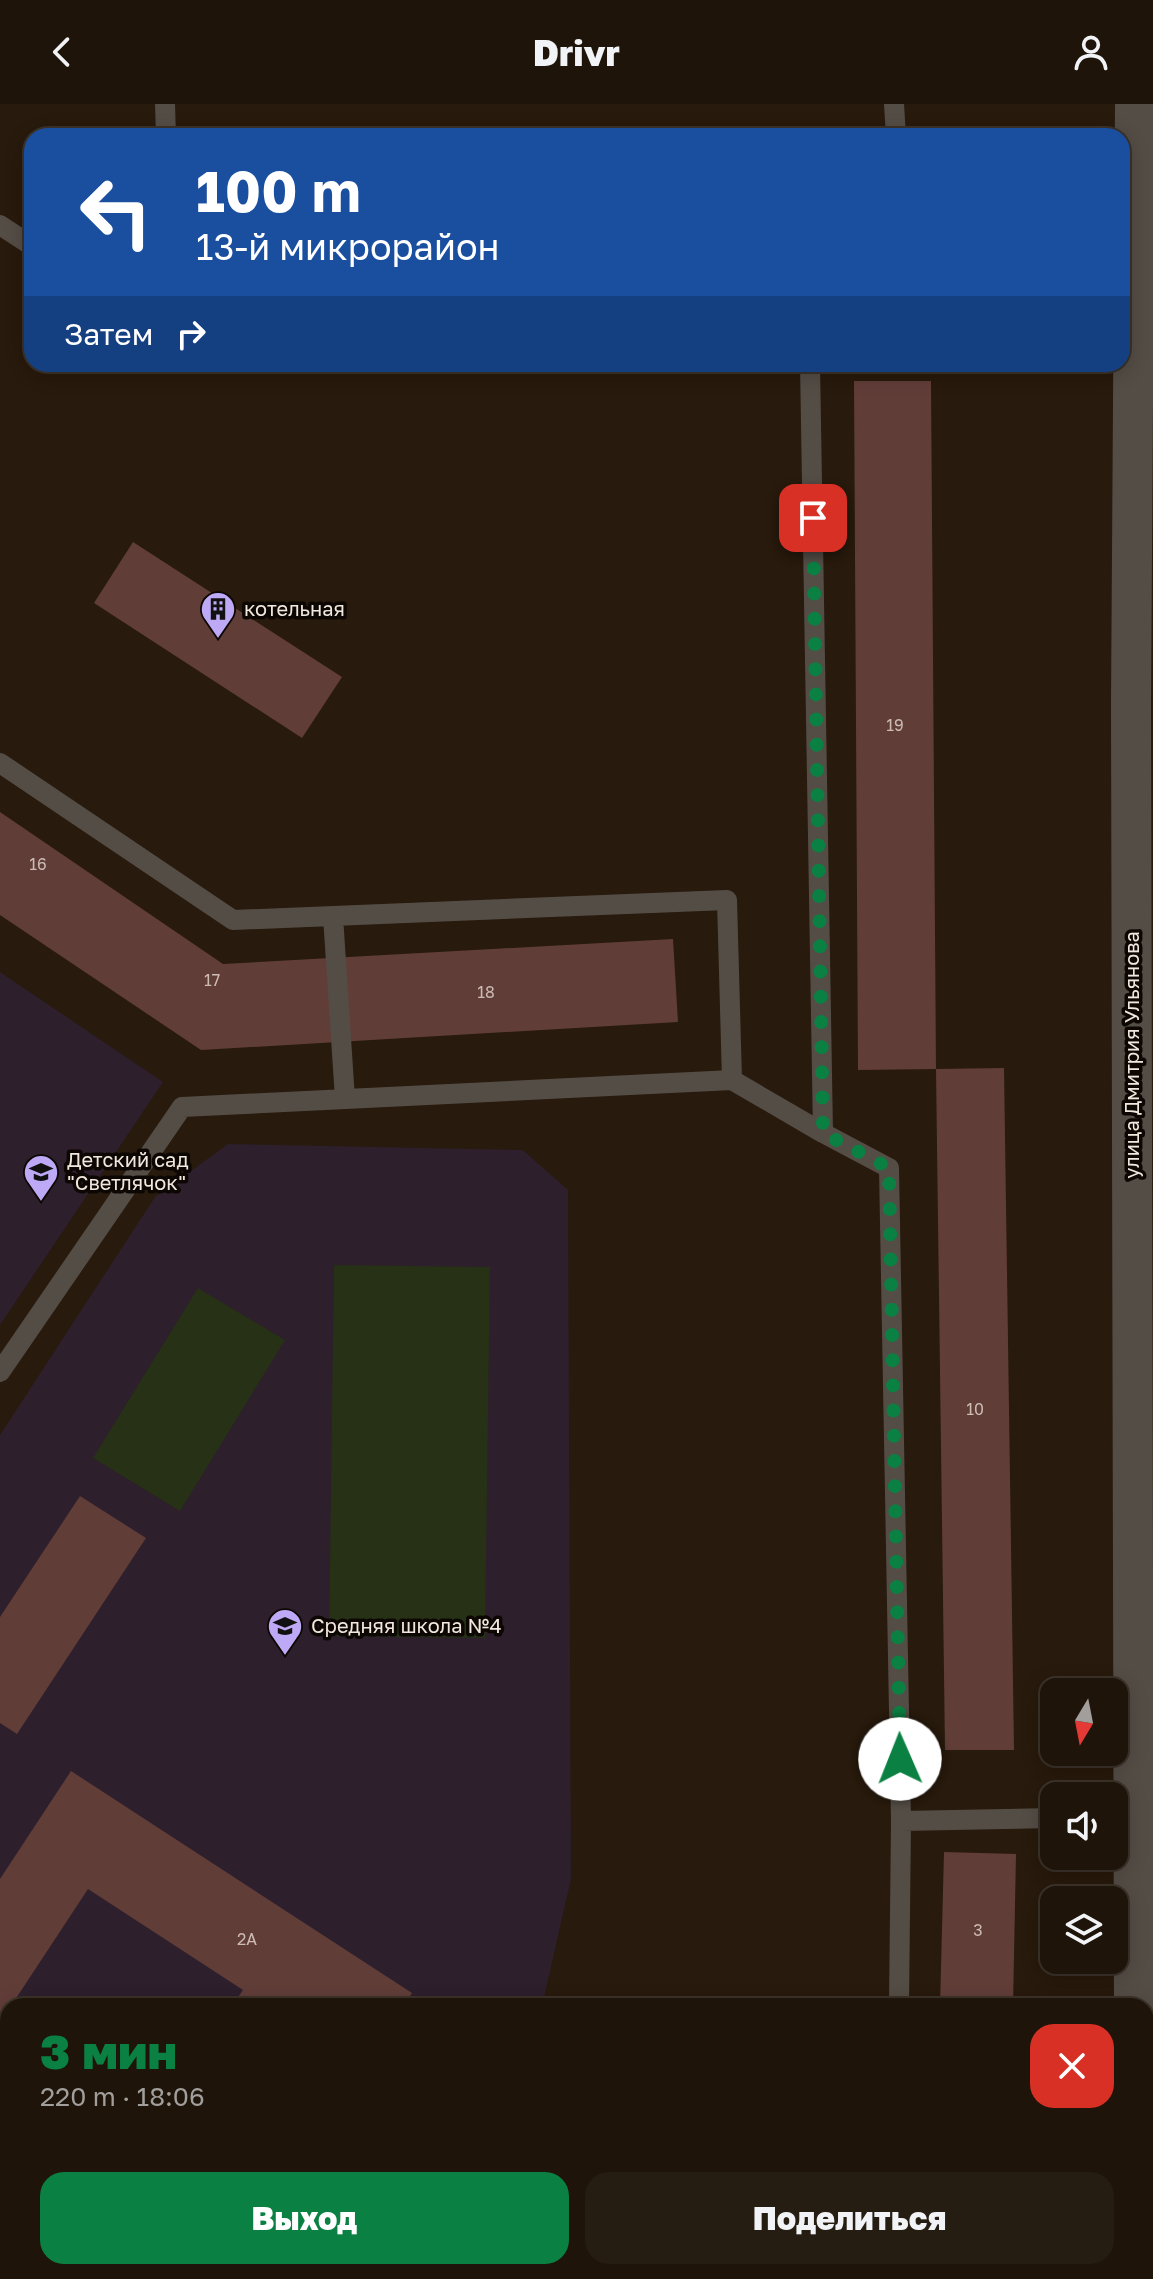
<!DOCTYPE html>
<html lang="ru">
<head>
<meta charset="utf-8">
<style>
  body { margin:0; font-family:"Golos Text",sans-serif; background:#261d12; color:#f1f3f6; height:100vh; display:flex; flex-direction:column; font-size:30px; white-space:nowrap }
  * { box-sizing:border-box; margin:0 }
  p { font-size:26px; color:#a19e9c }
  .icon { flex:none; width:44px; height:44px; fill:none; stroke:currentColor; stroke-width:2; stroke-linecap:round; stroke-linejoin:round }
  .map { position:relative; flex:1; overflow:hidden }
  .side { position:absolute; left:0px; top:1894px; width:1154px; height:282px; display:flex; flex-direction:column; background:#1e1409; border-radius:24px 24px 0 0; box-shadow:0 4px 20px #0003,0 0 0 2px #3c332a }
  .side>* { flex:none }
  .top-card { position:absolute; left:24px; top:24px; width:1106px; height:244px; border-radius:24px; box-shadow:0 4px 20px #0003,0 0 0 2px #3c332a; background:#1a4fa0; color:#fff; overflow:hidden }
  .needle { width:52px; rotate:190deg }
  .fabs { position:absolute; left:1040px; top:1574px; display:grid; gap:16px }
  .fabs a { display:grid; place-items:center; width:88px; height:88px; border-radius:16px; background:#1e1409; box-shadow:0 4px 20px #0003,0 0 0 2px #3c332a; font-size:40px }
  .pin { position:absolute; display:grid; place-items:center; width:68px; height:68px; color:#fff; margin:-34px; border-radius:16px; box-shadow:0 4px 12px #0006 }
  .me { position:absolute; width:88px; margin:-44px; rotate:359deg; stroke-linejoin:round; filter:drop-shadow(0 0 6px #0008) }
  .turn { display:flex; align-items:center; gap:28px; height:168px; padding:0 40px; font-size:36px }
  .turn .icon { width:104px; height:104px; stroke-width:2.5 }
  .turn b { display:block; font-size:56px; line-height:68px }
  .then { display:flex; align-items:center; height:76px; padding:0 40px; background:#0003; gap:16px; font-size:30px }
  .round { display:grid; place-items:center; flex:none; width:84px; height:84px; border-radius:24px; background:#261d12 }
  .summary { display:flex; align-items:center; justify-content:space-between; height:136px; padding:0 40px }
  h1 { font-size:48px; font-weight:800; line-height:60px; color:#0b8043 }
  .primary-button { display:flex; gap:16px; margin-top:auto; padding:16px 40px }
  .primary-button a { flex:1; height:92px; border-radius:24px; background:#0b8043; color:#fff; font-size:32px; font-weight:800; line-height:92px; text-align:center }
  .primary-button a+a { background:#261d12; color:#f1f3f6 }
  header { display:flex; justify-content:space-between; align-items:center; height:104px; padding:0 40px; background:#1e1409; font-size:36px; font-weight:800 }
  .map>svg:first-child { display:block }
  .education { fill:#2d1f2c }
  .green { fill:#263115 }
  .building { fill:#613d38 }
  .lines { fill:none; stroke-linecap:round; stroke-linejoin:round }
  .service { stroke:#544d46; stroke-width:20 }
  .minor { stroke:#544d46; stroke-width:40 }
  .route { stroke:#0b8043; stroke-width:14; stroke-dasharray:0 25.2 }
  .labels { text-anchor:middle; stroke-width:7; stroke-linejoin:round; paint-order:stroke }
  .number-label { font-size:16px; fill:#cdbcb4 }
  .poi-label { font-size:20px; fill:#f1e7de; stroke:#0c0703; text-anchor:start }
  .street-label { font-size:20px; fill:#f1e7de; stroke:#0c0703 }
</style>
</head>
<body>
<header><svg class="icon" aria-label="back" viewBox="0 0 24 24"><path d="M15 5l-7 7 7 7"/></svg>Drivr<svg class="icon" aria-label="person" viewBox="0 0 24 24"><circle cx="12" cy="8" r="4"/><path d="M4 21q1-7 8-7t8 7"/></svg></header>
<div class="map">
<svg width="1153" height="2175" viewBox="0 0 1153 2175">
  <rect width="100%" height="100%" fill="#281a0c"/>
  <path class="education" d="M0,868L163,978L0,1221Z
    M228,1040L523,1046L568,1086L571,1775L542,1902H8V2168H429L425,2175H0V1331L155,1093Z"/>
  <path class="green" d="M334,1161L490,1163L485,1534L329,1532Z
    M198,1184L285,1236L180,1407L93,1354Z"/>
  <path class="building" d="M854,277H931L936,965L858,966Z
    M133,438L342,573L302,634L94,499Z
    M0,708L223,860L673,835L678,918L201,946L0,811Z
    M1004,964L1014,1646H945L936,965Z
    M80,1392L146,1434L17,1630L0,1619V1513Z
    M71,1667L412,1889L404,1902H232L243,1886L88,1785L11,1902H8L0,1919V1775Z
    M944,1748L1016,1750L1013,1902H940Z
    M0,1956L8,1961V2031L0,2026Z
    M8,2090V2168H167L162,2175H0V2102Z
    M490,2168H572L567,2175H486Z
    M934,2168H1007V2175H934Z"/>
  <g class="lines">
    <path class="service" d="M165,0L166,32
      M894,0L896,32
      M0,121L32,142
      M810,260L823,1029L889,1064L901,1717L899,1902
      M0,659L233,816L727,796L732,976
      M333,812L345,995
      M0,1268L182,1003L732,976L823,1029
      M901,1717L1054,1714
      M894,2175V2168"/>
    <path class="minor" d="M1134,1902L1131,600L1135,0
      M1135,2168V2175"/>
  </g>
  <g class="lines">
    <path class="route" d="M813,414L823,1029L889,1064L900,1655"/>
  </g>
  <defs>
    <g id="building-pin" transform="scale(1.8)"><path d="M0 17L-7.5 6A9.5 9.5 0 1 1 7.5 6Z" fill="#bda9f5" stroke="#0c0703"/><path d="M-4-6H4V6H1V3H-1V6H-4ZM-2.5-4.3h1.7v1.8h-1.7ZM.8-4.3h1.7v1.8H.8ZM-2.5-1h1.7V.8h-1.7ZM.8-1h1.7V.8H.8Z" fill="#111"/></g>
    <g id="school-pin" transform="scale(1.8)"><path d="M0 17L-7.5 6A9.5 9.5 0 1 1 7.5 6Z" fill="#bda9f5" stroke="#0c0703"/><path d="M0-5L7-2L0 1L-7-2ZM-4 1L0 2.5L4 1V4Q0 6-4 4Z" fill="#111"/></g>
  </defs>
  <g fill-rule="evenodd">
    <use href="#building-pin" x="218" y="505"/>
    <use href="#school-pin" x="41" y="1068"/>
    <use href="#school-pin" x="285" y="1522"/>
  </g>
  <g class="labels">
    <g class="number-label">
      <text x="895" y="627">19</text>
      <text x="38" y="766">16</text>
      <text x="212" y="882">17</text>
      <text x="486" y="894">18</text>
      <text x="975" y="1311">10</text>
      <text x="978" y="1832">3</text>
      <text x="247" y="1841">2А</text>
    </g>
    <g class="poi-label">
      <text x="244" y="512">котельная</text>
      <text x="67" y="1063">Детский сад<tspan x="67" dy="23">"Светлячок"</tspan></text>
      <text x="311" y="1529">Средняя школа №4</text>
    </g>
    <g class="street-label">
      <text transform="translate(1132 951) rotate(-90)" y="7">улица Дмитрия Ульянова</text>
    </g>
  </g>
</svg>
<div class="fabs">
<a><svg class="needle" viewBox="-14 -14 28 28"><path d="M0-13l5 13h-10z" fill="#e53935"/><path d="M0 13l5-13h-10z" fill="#a19e9c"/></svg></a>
<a><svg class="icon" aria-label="sound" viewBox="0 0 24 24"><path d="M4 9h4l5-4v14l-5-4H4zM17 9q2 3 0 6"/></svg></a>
<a><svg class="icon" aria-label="layers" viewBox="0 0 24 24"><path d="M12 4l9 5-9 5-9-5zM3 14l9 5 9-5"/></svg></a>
</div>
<div class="pin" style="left:813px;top:414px;background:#d93025"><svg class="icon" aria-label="arrive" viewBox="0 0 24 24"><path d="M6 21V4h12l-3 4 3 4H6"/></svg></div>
<svg class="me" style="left:900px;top:1655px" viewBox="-20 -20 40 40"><circle r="19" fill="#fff"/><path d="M0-13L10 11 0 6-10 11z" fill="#0b8043"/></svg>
<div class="top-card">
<div class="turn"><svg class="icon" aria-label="left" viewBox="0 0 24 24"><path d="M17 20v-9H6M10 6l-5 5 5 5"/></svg><div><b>100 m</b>13-й микрорайон</div></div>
<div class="then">Затем<svg class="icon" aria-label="right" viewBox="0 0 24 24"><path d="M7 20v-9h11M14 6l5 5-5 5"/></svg></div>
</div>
<section class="side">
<div class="summary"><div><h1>3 мин</h1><p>220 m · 18:06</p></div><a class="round" style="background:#d93025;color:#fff"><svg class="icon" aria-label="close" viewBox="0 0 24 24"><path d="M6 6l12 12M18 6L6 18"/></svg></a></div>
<div class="primary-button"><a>Выход</a><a>Поделиться</a></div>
</section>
</div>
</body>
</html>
